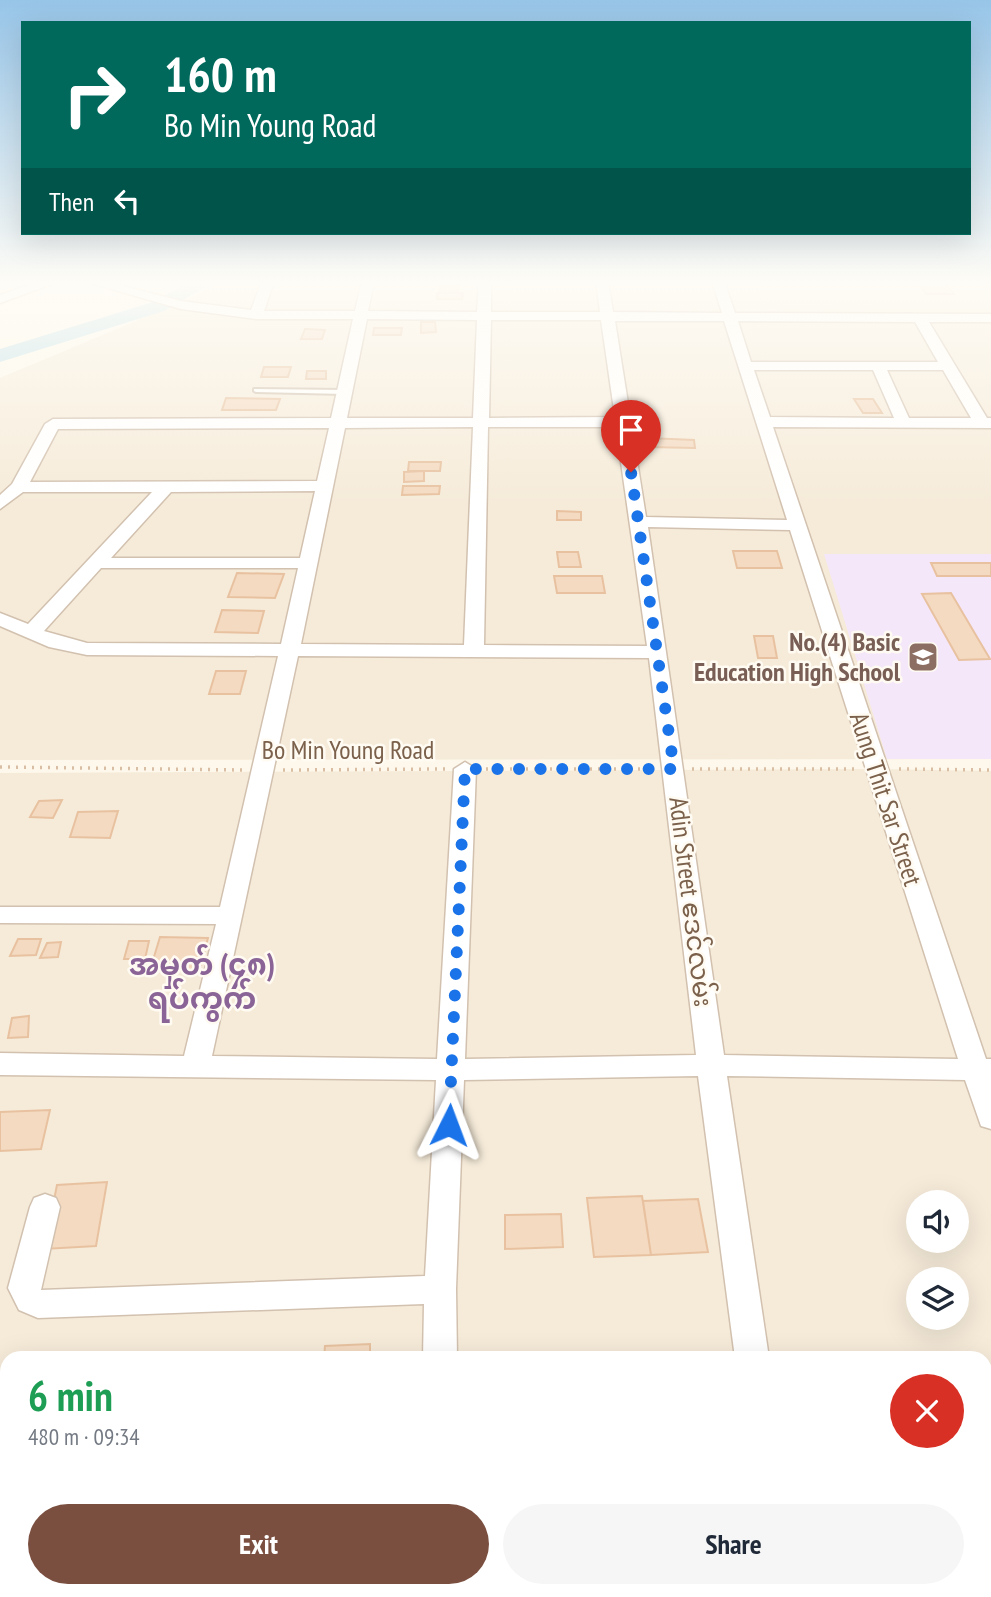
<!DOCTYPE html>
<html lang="en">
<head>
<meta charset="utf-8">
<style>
  body { margin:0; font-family:"PT Sans Narrow","Noto Sans Myanmar",sans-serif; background:#f6f6f7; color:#1f2937; height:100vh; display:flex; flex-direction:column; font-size:26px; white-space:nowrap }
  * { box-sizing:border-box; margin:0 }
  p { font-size:23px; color:#747a83 }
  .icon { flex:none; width:38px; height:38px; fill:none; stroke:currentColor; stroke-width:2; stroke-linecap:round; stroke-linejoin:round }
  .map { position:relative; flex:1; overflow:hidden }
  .sheet { position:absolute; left:0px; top:1351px; width:992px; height:247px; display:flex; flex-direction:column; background:#fff; border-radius:21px 21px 0 0; box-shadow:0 7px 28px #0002 }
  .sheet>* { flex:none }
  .banner { position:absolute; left:21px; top:21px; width:950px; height:214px; border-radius:0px; box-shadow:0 7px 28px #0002; background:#00695c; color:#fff; overflow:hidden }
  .tools { position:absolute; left:906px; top:1190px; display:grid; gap:14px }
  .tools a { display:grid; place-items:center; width:63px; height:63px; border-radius:50%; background:#fff; box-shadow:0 7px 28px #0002; font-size:35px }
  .pin { position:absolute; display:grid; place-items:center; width:60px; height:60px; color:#fff; margin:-72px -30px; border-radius:50% 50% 50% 0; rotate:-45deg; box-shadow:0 0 7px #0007 }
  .pin .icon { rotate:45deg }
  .me { position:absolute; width:77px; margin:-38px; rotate:3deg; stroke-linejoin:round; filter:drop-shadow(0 0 5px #0008) }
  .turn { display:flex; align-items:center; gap:24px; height:147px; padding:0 28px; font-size:32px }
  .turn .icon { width:91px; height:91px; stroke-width:2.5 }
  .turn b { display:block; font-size:49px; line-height:60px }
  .then { display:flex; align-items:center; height:66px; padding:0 28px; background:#0003; gap:14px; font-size:26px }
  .round { display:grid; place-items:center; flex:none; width:74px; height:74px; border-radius:37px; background:#f6f6f7 }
  .head { display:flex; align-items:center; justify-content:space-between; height:119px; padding:0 28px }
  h1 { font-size:42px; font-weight:700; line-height:52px; color:#1e9e55 }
  .cta { display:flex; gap:14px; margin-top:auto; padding:14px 28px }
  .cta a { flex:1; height:80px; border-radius:42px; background:#7b4f40; color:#fff; font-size:28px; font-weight:700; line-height:80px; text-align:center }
  .cta a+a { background:#f6f6f7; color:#1f2937 }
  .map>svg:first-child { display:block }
  .residential { fill:#f6ebd9; fill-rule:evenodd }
  .education { fill:#f5e7fa }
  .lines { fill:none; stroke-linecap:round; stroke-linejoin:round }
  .river { fill:#bddfe9; fill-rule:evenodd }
  .building { fill:#f4dac1; stroke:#e8c2a0; stroke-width:2 }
  .service-casing { stroke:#d2c1af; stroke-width:4 }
  .minor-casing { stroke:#d2c1af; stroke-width:3 }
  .path { stroke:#dabea3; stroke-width:3.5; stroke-dasharray:2 6; stroke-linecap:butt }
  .service { fill:#fff; fill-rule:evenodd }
  .minor { fill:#fff; fill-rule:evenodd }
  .route { stroke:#1a73e8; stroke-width:12; stroke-dasharray:0 21.6 }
  .labels { text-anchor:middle; stroke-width:5; stroke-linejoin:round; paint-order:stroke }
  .education-label { font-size:26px; font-weight:bold; fill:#785e54; stroke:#fffbf2; text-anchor:end }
  .street-label { font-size:26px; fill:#7b614b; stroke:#fffbf2 }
  .quarter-label { font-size:30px; font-weight:bold; fill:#8a6496; stroke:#fffbf2 }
</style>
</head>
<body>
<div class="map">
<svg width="991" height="1597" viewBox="0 0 991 1597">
  <rect width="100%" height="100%" fill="#fdf8eb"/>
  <path class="residential" d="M222,281H991V759L0,760V378L193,297Z
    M876,769L991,771V1597H0V773ZM919,1202H957V1241H919ZM919,1279H957V1318H919ZM7,1358H985V1591H7Z"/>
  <path class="education" d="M824,554H991V759H887Z"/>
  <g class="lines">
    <path class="river" d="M193,281H216L164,311L0,362V349L150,303Z"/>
  </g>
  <path class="building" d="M441,284L460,285L458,291H439Z
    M919,284H946L954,294H926Z
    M437,293H463L462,299H437Z
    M421,322H435L436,332L421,333Z
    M374,328H402L401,335H373Z
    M305,329L325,330L322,339H301Z
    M264,367H291L288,377H261Z
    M307,371H326V379H306Z
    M226,398L280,399L276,410H222Z
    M854,399H873L882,413H863Z
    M648,438L694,440L695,448L648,447Z
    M409,462H441L440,471H408Z
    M424,471V481L404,482V472Z
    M403,486H440L439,494L402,495Z
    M557,511L581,512V520H557Z
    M733,551H777L782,568H737Z
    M557,552H578L581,567H559Z
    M931,563H991V576H937Z
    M237,573L284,574L275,598L228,597Z
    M554,576H602L605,593H557Z
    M951,593L990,659L959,660L922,594Z
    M222,610L264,611L258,633L215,632Z
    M754,636H773L777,658H758Z
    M216,671H246L240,694H209Z
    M62,800L53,818L30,817L39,801Z
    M118,811L110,838L70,837L78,812Z
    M160,937L208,938L199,971L150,970Z
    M18,939H41L36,955L10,956Z
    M129,941H149L145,959H124Z
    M61,942L58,957L40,958L47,943Z
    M29,1016L28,1037L8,1038L12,1018Z
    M50,1110L41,1149L0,1151V1112Z
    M107,1182L96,1246L44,1249L57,1185Z
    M642,1196L651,1255L594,1257L587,1198Z
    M698,1199L708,1252L651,1255L643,1201Z
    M561,1214L563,1247L505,1249V1215Z
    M370,1344V1358H324L325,1346Z"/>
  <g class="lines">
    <g class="service-casing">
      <path id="service" d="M254,389L345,390L348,392L345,394L256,392L254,391Z"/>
    </g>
    <g class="minor-casing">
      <path id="minor" d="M41,281H60L0,303V295Z
        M83,281H104L181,301L251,310L262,281H274L264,311H355L362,281H374L368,311L477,312L479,281H491V312H600L596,281H608L613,312L722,313L712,281H724L735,313L991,314V322H929L987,418H991V428L773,427L986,1059H991V1129L981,1126L965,1080L727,1076L769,1358H735L698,1076L464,1080L456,1289L457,1358H423L424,1304L38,1318L19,1310L8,1288L30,1207L34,1198L45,1194L56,1198L60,1207L41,1290L425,1276L436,1080L0,1075V1053L184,1056L216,924L0,923V907H220L278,656L87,655L49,647L0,626V613L28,624L152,492H23L0,509V495L12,484L45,424L53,419L331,418L353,319H256L181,309ZM367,319L477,320L473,418H347ZM491,320H601L615,417L489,418ZM615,321H724L787,520L646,517ZM738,321L915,322L938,362H751ZM754,370H873L894,418L770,417ZM887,370H943L971,418H909ZM473,427L464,645L301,644L345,428ZM488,427H616L647,646L484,645ZM329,428L317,481L30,482L58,429ZM315,491L300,558H111L171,492ZM648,527L790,530L958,1059L724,1055ZM101,568H298L281,644L87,643L44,631ZM298,656L649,658L696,1055L465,1059L476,769L465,762L454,769L437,1059L212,1056Z
        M985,1574H991V1597H621L624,1591H985Z
        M420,1591H458V1597H420Z"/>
    </g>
    <path class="path" d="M0,767L243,770
      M486,769H653
      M692,769H856
      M899,769L991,770
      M283,770L446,769"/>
    <use href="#service" class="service"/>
    <use href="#minor" class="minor"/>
  </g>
  <linearGradient id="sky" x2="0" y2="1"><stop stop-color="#97c5e8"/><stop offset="0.56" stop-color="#fefcf6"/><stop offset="1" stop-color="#fefcf6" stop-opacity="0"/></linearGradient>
  <rect width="991" height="505" fill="url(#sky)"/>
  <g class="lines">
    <path class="route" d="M449,1125L465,769H674L631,472"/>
  </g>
  <defs>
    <g id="school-square" transform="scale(1.575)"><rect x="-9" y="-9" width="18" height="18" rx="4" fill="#8d6e63" stroke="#fffbf2"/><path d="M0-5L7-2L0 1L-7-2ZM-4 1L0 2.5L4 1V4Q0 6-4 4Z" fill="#fff"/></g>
  </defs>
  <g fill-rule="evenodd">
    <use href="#school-square" x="923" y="657"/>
  </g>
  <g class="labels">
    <g class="education-label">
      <text x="900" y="651">No.(4) Basic<tspan x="900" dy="30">Education High School</tspan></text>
    </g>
    <g class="street-label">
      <text x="348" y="759">Bo Min Young Road</text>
      <text transform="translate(886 799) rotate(72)" y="9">Aung Thit Sar Street</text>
      <text transform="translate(691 902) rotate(83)" y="9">Adin Street ဧဒင်လမ်း</text>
    </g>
    <g class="quarter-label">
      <text x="202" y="975">အမှတ် (၄၈)<tspan x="202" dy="34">ရပ်ကွက်</tspan></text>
    </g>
  </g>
</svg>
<div class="tools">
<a><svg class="icon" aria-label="sound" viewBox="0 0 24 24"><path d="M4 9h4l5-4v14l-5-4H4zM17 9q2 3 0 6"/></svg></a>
<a><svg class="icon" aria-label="layers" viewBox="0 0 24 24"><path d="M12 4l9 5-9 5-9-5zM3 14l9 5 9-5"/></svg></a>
</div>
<div class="pin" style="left:631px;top:472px;background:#d93025"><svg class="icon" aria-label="arrive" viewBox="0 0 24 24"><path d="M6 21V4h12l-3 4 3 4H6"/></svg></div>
<svg class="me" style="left:449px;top:1125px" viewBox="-20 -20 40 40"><path d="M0-17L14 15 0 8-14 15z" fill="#1a73e8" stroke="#fff" stroke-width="4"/></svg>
<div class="banner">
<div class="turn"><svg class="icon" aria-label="right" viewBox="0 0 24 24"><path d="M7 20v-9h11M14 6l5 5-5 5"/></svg><div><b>160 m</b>Bo Min Young Road</div></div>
<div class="then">Then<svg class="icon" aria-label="left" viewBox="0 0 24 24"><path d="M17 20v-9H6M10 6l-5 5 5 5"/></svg></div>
</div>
<section class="sheet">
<div class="head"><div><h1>6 min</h1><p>480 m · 09:34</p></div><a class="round" style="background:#d93025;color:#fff"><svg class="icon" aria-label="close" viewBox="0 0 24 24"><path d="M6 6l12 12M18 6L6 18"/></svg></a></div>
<div class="cta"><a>Exit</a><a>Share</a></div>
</section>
</div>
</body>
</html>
